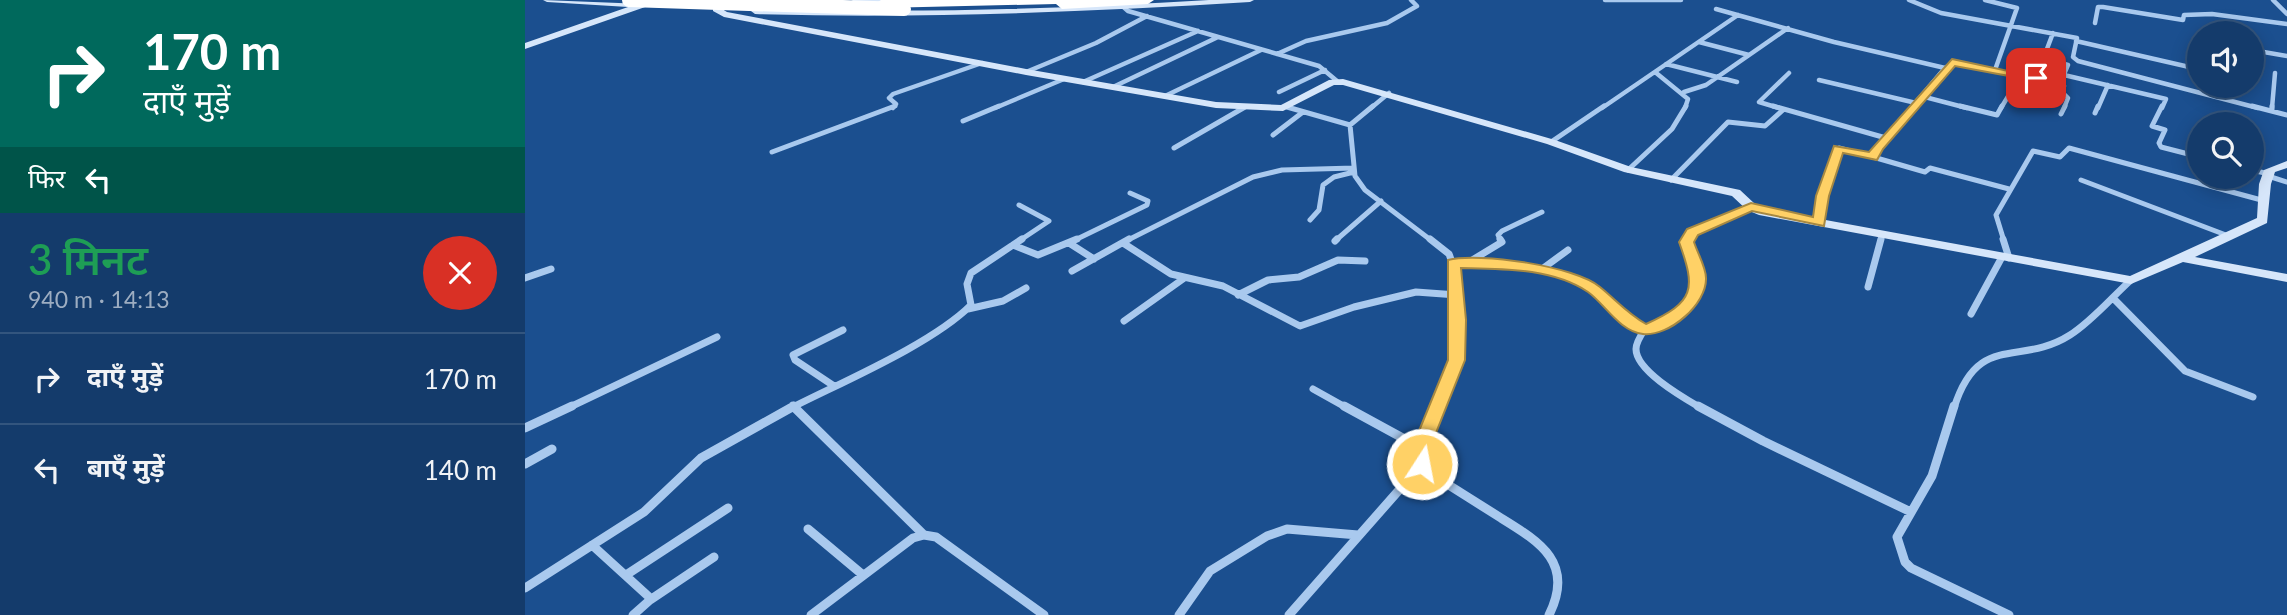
<!DOCTYPE html>
<html lang="hi">
<head>
<meta charset="utf-8">
<style>
  body { margin:0; font-family:Lato,"Noto Sans Devanagari",sans-serif; background:#214673; color:#f1f3f6; height:100vh; display:flex; flex-direction:column; font-size:26px; white-space:nowrap }
  * { box-sizing:border-box; margin:0 }
  p { font-size:23px; color:#9dadc1 }
  .icon { flex:none; width:38px; height:38px; fill:none; stroke:currentColor; stroke-width:2; stroke-linecap:round; stroke-linejoin:round }
  .map { position:relative; flex:1; overflow:hidden }
  .details { display:flex; flex-direction:column; background:#143b6b; width:525px }
  .details>* { flex:none }
  .guide { background:#00695c; color:#fff; overflow:hidden }
  .tools { position:absolute; left:1662px; top:21px; display:grid; gap:14px }
  .tools a { display:grid; place-items:center; width:77px; height:77px; border-radius:50%; background:#143b6b; box-shadow:0 4px 18px #0003,0 0 0 2px #33557e; font-size:35px }
  .pin { position:absolute; display:grid; place-items:center; width:60px; height:60px; color:#fff; margin:-30px; border-radius:14px; box-shadow:0 4px 10px #0006 }
  .me { position:absolute; width:77px; margin:-38px; rotate:11deg; stroke-linejoin:round; filter:drop-shadow(0 0 5px #0008) }
  .turn { display:flex; align-items:center; gap:24px; height:147px; padding:0 28px; font-size:32px }
  .turn .icon { width:91px; height:91px; stroke-width:2.5 }
  .turn b { display:block; font-size:49px; line-height:60px }
  .then { display:flex; align-items:center; height:66px; padding:0 28px; background:#0003; gap:14px; font-size:26px }
  .round { display:grid; place-items:center; flex:none; width:74px; height:74px; border-radius:37px; background:#214673 }
  .overview { display:flex; align-items:center; justify-content:space-between; height:119px; padding:0 28px }
  h1 { font-size:42px; font-weight:600; line-height:52px; color:#1e9e55 }
  ul { padding:0; list-style:none }
  li { display:flex; align-items:center; gap:21px; height:91px; padding:0 28px; border-top:2px solid #33557e }
  li div { flex:1 }
  li b { display:block; font-size:26px }
  li em { font-style:normal }
  main { display:flex; flex:1; min-height:0 }
  .map>svg:first-child { display:block }
  .lines { fill:none; stroke-linecap:round; stroke-linejoin:round }
  .street-far3 { stroke:#a9c9ee; stroke-width:4.5 }
  .street-far2 { stroke:#a9c9ee; stroke-width:5 }
  .street-far1 { stroke:#a9c9ee; stroke-width:7 }
  .street { stroke:#a9c9ee; stroke-width:9 }
  .secondary { fill:#d6e6fa; fill-rule:evenodd }
  .highway { fill:#fff; fill-rule:evenodd }
  .highway-bridge { stroke:#fff; stroke-width:14 }
  .route { fill:#ffd166; stroke:#a68842; stroke-width:2 }
</style>
</head>
<body>
<main>
<section class="details">
<div class="guide">
<div class="turn"><svg class="icon" aria-label="right" viewBox="0 0 24 24"><path d="M7 20v-9h11M14 6l5 5-5 5"/></svg><div><b>170 m</b>दाएँ मुड़ें</div></div>
<div class="then">फिर<svg class="icon" aria-label="left" viewBox="0 0 24 24"><path d="M17 20v-9H6M10 6l-5 5 5 5"/></svg></div>
</div>
<div class="overview"><div><h1>3 मिनट</h1><p>940 m · 14:13</p></div><a class="round" style="background:#d93025;color:#fff"><svg class="icon" aria-label="close" viewBox="0 0 24 24"><path d="M6 6l12 12M18 6L6 18"/></svg></a></div>
<ul>
<li><svg class="icon" aria-label="right" viewBox="0 0 24 24"><path d="M7 20v-9h11M14 6l5 5-5 5"/></svg><div><b>दाएँ मुड़ें</b></div><em>170 m</em></li>
<li><svg class="icon" aria-label="left" viewBox="0 0 24 24"><path d="M17 20v-9H6M10 6l-5 5 5 5"/></svg><div><b>बाएँ मुड़ें</b></div><em>140 m</em></li>
</ul>
</section>
<div class="map">
<svg width="1762" height="615" viewBox="0 0 1762 615">
  <rect width="100%" height="100%" fill="#1b4f8f"/>
  <g class="lines">
    <path class="street-far3" d="M1080,0H1156
      M1384,0L1416,13L1552,38L1548,57L1553,61L1733,108
      M1460,0L1492,8L1470,70
      M1748,0L1762,14
      M594,3L603,11L794,66L812,81
      M1191,9L1309,42L1420,68L1427,63L1531,82L1539,86L1537,92L1543,98L1539,108
      M1570,23L1573,7H1578L1658,20L1659,15L1687,14L1762,24
      M1551,41L1673,69
      M1174,42L1224,55
      M1727,50L1762,56
      M752,54L781,41L862,23L892,6L886,0
      M1518,58L1543,65L1538,77
      M1141,64L1212,82
      M501,72L571,43L622,16
      M1130,72L1163,99L1160,108
      M1539,75L1641,99L1637,108
      M1511,78L1528,33
      M1294,80L1391,103
      M558,82L673,31
      M588,87L693,37
      M754,92L800,70
      M1159,92L1181,85L1263,28
      M640,96L736,50
      M1396,96L1442,108
      M368,108L371,104L364,98L368,94L457,63
      M470,108L539,79
      M846,108L864,93
      M1077,108L1213,15
      M1254,108L1234,102L1264,73
      M1386,108L1420,68
      M1476,108L1496,75
      M1573,108L1583,85
      M1747,108L1750,73"/>
    <path class="street-far2" d="M848,106L825,125L830,176L840,190L907,241
      M1248,106L1361,138
      M1435,106L1472,115L1477,106
      M1637,106L1627,126L1640,130L1634,143L1636,147L1675,157
      M1727,106L1762,115
      M762,107L825,125
      M1747,111V106
      M1570,113L1573,106
      M1536,114L1540,106
      M438,121L474,106
      M748,135L778,112
      M1026,142L1079,106
      M649,148L720,107
      M247,152L370,106
      M1348,157L1400,172L1405,168L1484,189
      M1103,170L1147,129L1161,106
      M1727,170L1744,174
      M1743,176L1762,182
      M1146,180L1203,122L1240,126L1258,110
      M1556,180L1701,235
      M494,205L524,221L494,241
      M785,220L794,210L798,185L809,177L829,172
      M1294,223L1297,196L1314,148L1348,157L1388,106
      M548,241L622,205L623,201L605,193
      M601,241L728,177L757,170L829,168
      M810,241L856,201
      M976,241L973,235L977,231L1017,212
      M1162,241L1174,227L1226,207
      M1355,241L1357,235
      M1479,241L1471,215L1508,151L1535,157L1544,148L1740,201"/>
    <path class="street-far1" d="M905,239L924,254C944,300 931,363 914,408
      M1478,239L1484,258
      M810,241L812,239
      M544,243L569,259
      M598,243L646,274L698,286L775,326L829,307L891,292L932,295
      M488,245L513,255L552,239
      M944,262L977,242L975,239
      M928,263C973,265 1025,264 1065,287C1086,299 1096,330 1126,329L1150,316L1173,289V276L1162,239
      M1017,269L1043,250
      M547,271L604,239
      M0,278L26,269
      M1343,287L1356,239
      M713,295L743,280L774,277L813,260L840,261
      M1588,298L1660,371L1728,397
      M443,309L478,301L501,288
      M1446,314L1477,257
      M599,321L658,279
      M1120,329C1116,335 1111,342 1111,349C1111,371 1159,398 1176,408
      M309,386L270,360L268,355L318,330
      M788,389L822,408
      M43,408L192,337
      M266,408C317,382 407,344 446,305L442,284L446,273L497,239
      M1429,408C1453,331 1495,367 1545,335C1567,321 1587,297 1606,280"/>
    <path class="street" d="M268,406L399,535
      M819,406L896,448
      M914,406L896,448L897,464L911,477C933,491 954,504 976,518C1015,542 1050,563 1024,615
      M1173,406L1238,441L1386,512
      M1429,406L1407,476L1372,537L1380,562L1386,568L1484,615
      M0,428L47,406
      M0,464L27,449
      M283,529L338,575
      M67,545L123,596L125,600L108,615
      M101,575L203,508
      M0,588L119,512L176,458L269,406
      M125,600L189,557
      M286,615L388,538L399,535L411,537L519,615
      M654,615L685,571L742,536L762,529L833,535
      M764,615L897,464"/>
    <path class="secondary" d="M18,0L119,4L123,6L0,49V43L103,7L22,2Z
      M201,0L209,1L197,9L202,12L501,69L691,102L756,105L804,80L818,79L1030,140L1106,167L1215,190L1230,204L1241,209L1605,276L1732,218L1734,184L1739,170L1762,161V168L1750,172L1746,184L1742,223L1670,257L1762,274V282L1658,262L1606,284L1234,215L1222,210L1207,196L1099,172L1022,144L818,85H809L758,111L691,108L501,75L199,17L188,11V7Z
      M326,0H366L378,3L374,5L330,2Z
      M684,0H729L725,2C560,12 395,19 230,14L226,11L230,8C381,14 532,9 684,0Z"/>
    <path class="highway" d="M371,0H629L623,4L537,9L531,4L356,8L350,4L356,0Z"/>
    <path class="highway-bridge" d="M104,0L379,9"/>
  </g>
  <path class="route" d="M1427,59L1516,78L1511,81L1430,66L1358,149L1352,160L1318,153L1304,196L1299,226L1227,211L1173,235L1169,242C1172,252 1181,267 1181,278C1182,304 1144,337 1118,334C1094,331 1080,304 1063,292C1027,268 978,269 936,268L941,320L940,360L905,448L907,464L904,469H890L887,448L923,360V260C954,252 1050,266 1075,287C1091,300 1103,314 1121,324C1170,302 1171,289 1154,242L1162,229L1226,203L1288,217L1291,196L1309,146L1344,152Z"/>
</svg>
<div class="tools">
<a><svg class="icon" aria-label="sound" viewBox="0 0 24 24"><path d="M4 9h4l5-4v14l-5-4H4zM17 9q2 3 0 6"/></svg></a>
<a><svg class="icon" aria-label="search" viewBox="0 0 24 24"><circle cx="10" cy="10" r="6"/><path d="M15 15l6 6"/></svg></a>
</div>
<div class="pin" style="left:1511px;top:78px;background:#d93025"><svg class="icon" aria-label="arrive" viewBox="0 0 24 24"><path d="M6 21V4h12l-3 4 3 4H6"/></svg></div>
<svg class="me" style="left:897px;top:464px" viewBox="-20 -20 40 40"><circle r="17" fill="#ffd166" stroke="#fff" stroke-width="3"/><path d="M0-11L8 9 0 5-8 9z" fill="#fff"/></svg>
</div>
</main>
</body>
</html>
